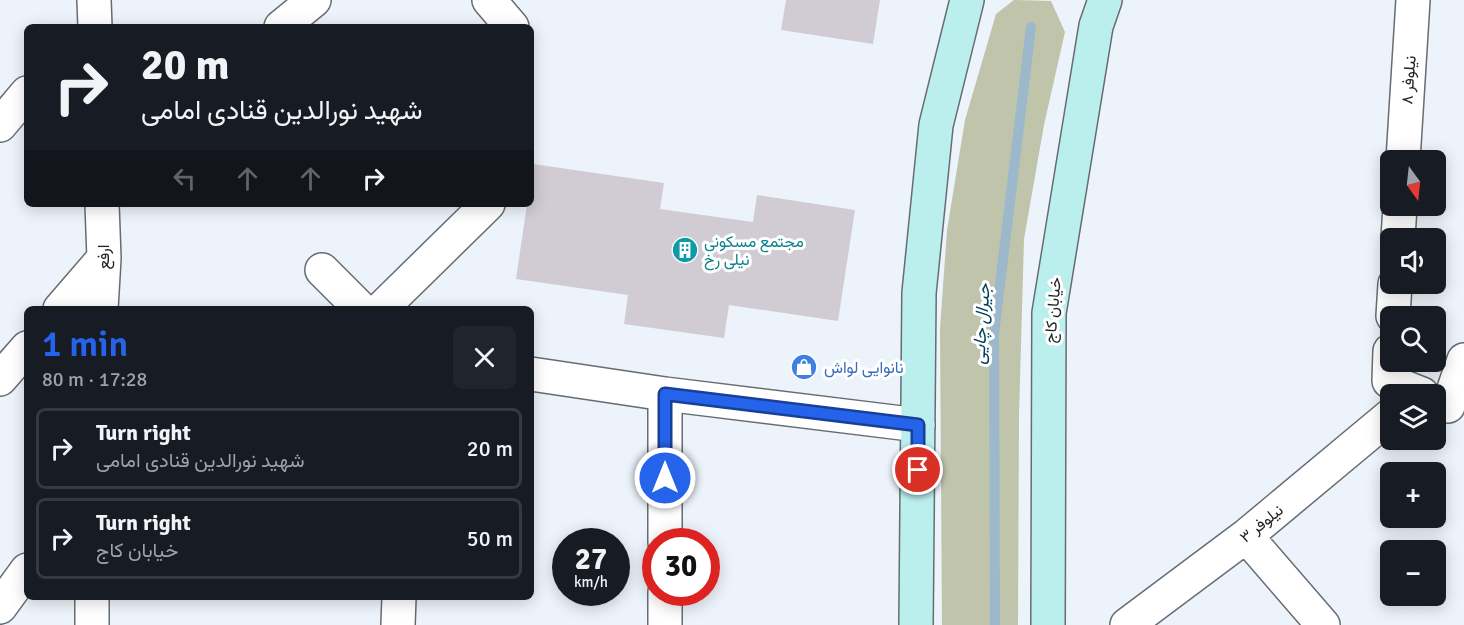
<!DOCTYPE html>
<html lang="en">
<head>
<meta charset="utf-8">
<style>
  body { margin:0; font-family:Signika,Vazirmatn,sans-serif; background:#20242c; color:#f1f3f6; height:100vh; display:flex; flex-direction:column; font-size:22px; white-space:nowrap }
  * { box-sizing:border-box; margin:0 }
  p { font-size:20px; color:#9ea1a6 }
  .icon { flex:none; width:33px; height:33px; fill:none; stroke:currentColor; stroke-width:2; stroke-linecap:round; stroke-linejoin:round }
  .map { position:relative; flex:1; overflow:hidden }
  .drawer { position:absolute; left:24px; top:306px; width:510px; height:294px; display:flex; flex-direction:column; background:#171b24; border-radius:9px; box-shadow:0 3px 15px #0003 }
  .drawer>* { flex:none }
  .guide { position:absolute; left:24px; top:24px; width:510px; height:183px; border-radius:9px; box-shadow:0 3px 15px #0003; background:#171b24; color:#f1f3f6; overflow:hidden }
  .needle { width:39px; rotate:165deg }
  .tools { position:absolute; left:1380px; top:150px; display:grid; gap:12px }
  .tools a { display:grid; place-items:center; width:66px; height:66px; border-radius:9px; background:#171b24; box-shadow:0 3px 15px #0003; font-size:30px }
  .speed { position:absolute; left:552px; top:528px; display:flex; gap:12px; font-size:30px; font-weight:700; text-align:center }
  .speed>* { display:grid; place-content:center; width:78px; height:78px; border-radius:50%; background:#171b24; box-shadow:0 3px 15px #0003; line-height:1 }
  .speed small { font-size:15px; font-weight:400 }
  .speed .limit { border:9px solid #d22; background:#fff; color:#111 }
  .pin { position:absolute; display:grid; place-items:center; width:51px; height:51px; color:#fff; margin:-26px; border:3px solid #fff; border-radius:50%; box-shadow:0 2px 6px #0007 }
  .me { position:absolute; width:66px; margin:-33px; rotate:0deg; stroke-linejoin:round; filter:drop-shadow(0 0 4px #0008) }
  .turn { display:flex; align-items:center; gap:21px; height:126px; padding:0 18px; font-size:27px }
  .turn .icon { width:78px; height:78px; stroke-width:2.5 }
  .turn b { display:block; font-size:42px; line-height:51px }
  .lanes { display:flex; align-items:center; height:57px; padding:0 18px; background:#0003; justify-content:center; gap:30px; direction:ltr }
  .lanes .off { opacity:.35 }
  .round { display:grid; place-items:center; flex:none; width:63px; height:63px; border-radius:9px; background:#20242c }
  .headline { display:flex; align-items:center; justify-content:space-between; height:102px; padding:0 18px }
  h1 { font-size:36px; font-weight:600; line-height:45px; color:#2563eb }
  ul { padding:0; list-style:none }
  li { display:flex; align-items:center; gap:18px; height:81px; margin:0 12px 9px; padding:0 6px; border:3px solid #363941; border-radius:9px }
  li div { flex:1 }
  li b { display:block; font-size:22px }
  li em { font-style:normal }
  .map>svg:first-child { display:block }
  .green { fill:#bfc4ab }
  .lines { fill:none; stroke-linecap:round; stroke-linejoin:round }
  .stream { stroke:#9bb9cb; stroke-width:10 }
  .building { fill:#d1ccd4 }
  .street-casing { stroke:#676c73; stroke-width:36 }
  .secondary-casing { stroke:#676c73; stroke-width:36 }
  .street { stroke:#fff; stroke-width:33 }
  .secondary { stroke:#bbefee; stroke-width:33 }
  .route-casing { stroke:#184099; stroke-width:15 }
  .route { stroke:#2563eb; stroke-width:10 }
  .labels { text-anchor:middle; stroke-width:6; stroke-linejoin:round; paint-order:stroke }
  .street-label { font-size:16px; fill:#212426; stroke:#fff }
  .culture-label { font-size:16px; fill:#0d838f; stroke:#fff; text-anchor:start }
  .shop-label { font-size:16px; fill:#366cbe; stroke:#fff; text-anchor:start }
  .water-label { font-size:18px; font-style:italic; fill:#023f5a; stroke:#fff }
</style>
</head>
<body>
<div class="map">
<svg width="1464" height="625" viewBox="0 0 1464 625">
  <rect width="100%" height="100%" fill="#edf3fa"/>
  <path class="green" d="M1014,0L1051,1L1065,32L1044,125L1024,239L1019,415L1018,625H942L940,329L947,230L965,120L996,14Z"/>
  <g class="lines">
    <path class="stream" d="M995,625L994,334L1031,27"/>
  </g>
  <path class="building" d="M786,0H880L873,44L781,30Z
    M533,164L664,183L660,209L753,222L757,195L855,210L838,321L729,305L724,338L624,324L628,295L516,279L527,204H531Z"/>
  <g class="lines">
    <g class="street-casing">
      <path id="street" d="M94,0L95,27
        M489,0L512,27
        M281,27L314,0
        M0,125L27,93
        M1403,160L1413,0
        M1398,238L1400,206
        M322,270L361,309
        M60,309L104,258
        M101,309L104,258L102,204
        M381,309L488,204
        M1393,316L1395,284
        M1390,351L1389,381L1422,394
        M531,374L665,394L918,425
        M0,379L27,348
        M1448,406L1464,360
        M1246,536L1323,625
        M665,542V394
        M92,597V625
        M0,607L27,570
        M398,625L399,597
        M665,625V592
        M1127,625L1246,536L1390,416"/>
    </g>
    <g class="secondary-casing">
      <path id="secondary" d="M916,625L919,293L936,125L967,0
        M1048,625L1049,313L1096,26L1105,0"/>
    </g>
    <use href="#street" class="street"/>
    <use href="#secondary" class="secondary"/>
  </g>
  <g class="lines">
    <g class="route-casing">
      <path id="route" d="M665,478V394L918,425V470"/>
    </g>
    <use href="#route" class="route"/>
  </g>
  <defs>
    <g id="building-disc" transform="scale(1.35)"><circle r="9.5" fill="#0f9aa8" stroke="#fff"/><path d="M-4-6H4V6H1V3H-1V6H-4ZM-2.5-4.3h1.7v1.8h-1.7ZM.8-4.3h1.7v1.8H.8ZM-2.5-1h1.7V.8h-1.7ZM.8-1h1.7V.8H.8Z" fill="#fff"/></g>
    <g id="shop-disc" transform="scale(1.35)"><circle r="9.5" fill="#3f7fe0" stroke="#fff"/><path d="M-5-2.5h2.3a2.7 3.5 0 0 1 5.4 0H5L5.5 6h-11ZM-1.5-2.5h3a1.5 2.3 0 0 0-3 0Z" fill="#fff"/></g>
  </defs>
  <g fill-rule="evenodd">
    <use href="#building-disc" x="685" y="250"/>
    <use href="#shop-disc" x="804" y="367"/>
  </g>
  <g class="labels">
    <g class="street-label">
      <text transform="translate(1408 80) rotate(-86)" y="6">نیلوفر ۸</text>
      <text transform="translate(103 257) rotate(-90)" y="6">ارفع</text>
      <text transform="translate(1052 310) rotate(-85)" y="6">خیابان کاج</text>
      <text transform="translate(1261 523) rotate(-39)" y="6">نیلوفر ۳</text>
    </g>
    <g class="culture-label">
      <text x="704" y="247">مجتمع مسکونی<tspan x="704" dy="18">نیلی رخ</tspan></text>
    </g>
    <g class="shop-label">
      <text x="824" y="373">نانوایی لواش</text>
    </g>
    <g class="water-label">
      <text transform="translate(981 324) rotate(-86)" y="6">جیرال چایی</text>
    </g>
  </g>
</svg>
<div class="tools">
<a><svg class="needle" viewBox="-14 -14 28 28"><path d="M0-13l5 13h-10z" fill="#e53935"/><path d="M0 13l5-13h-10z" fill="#9ea1a6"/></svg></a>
<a><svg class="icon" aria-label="sound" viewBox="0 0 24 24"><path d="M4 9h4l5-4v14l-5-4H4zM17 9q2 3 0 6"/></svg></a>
<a><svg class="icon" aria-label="search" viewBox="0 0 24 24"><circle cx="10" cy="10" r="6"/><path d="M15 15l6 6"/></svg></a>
<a><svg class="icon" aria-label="layers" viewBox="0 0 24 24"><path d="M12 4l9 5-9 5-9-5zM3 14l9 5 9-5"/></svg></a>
<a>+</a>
<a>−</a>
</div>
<div class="speed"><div>27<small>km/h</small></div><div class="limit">30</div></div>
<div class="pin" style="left:918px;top:470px;background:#d93025"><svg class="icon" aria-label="arrive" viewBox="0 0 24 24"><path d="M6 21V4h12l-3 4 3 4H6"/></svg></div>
<svg class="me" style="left:665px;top:478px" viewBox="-20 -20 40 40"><circle r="17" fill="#2563eb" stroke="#fff" stroke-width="3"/><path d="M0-11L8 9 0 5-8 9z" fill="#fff"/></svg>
<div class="guide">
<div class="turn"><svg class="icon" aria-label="right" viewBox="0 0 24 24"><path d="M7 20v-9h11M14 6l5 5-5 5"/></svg><div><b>20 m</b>شهید نورالدین قنادی امامی</div></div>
<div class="lanes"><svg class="icon off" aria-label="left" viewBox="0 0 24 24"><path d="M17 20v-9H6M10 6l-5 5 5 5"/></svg><svg class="icon off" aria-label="ahead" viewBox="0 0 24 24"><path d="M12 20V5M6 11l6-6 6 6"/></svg><svg class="icon off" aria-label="ahead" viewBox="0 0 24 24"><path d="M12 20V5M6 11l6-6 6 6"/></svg><svg class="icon" aria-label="right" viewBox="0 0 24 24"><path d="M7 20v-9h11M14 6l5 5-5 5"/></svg></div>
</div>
<section class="drawer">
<div class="headline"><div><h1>1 min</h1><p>80 m · 17:28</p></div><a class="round"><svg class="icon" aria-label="close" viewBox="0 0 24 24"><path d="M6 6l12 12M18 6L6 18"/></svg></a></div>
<ul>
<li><svg class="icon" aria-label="right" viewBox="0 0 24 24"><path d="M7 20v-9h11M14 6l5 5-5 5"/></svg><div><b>Turn right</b><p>شهید نورالدین قنادی امامی</p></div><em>20 m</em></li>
<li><svg class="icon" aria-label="right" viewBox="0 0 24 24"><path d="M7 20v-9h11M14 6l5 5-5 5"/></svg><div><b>Turn right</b><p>خیابان کاج</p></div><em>50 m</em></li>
</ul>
</section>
</div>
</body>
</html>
